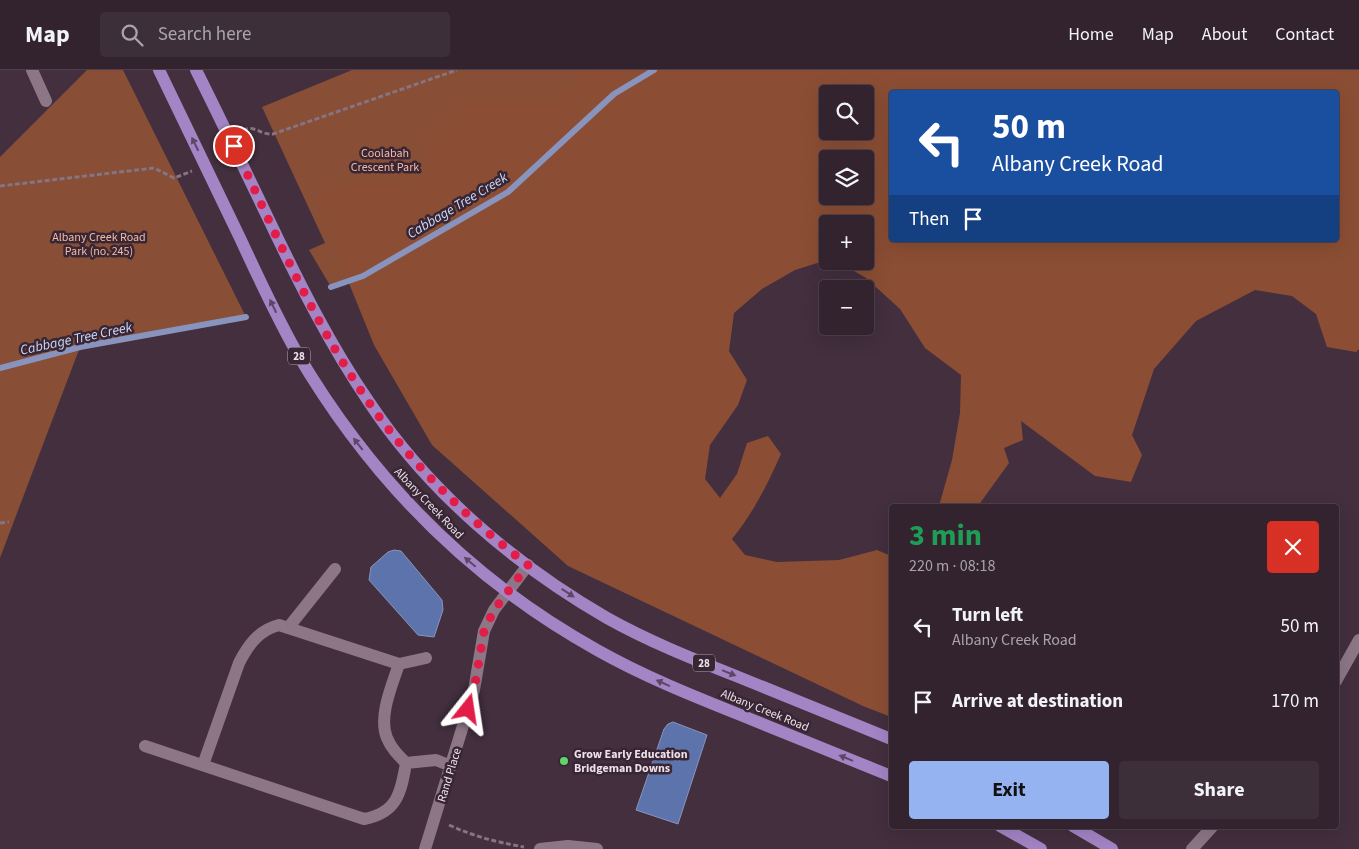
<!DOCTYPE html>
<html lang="en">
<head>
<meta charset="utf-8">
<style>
  body { margin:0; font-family:"Source Sans 3",sans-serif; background:#3d2f3a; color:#f1f3f6; height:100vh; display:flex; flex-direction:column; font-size:19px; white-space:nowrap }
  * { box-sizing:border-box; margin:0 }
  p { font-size:16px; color:#a8a4aa }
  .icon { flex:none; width:28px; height:28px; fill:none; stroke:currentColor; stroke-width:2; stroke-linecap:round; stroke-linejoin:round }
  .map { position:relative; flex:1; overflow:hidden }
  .details { position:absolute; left:889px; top:434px; width:450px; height:325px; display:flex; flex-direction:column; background:#32232e; border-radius:5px; box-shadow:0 5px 20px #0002,0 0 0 1px #4d404a }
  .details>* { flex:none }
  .banner { position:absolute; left:889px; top:20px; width:450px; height:152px; border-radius:5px; box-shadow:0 5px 20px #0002,0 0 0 1px #4d404a; background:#1a4fa0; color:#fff; overflow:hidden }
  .fabs { position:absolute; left:819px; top:15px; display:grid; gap:10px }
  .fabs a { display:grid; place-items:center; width:55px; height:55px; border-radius:5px; background:#32232e; box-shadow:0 5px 20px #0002,0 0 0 1px #4d404a; font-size:25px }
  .pin { position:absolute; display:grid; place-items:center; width:42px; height:42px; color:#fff; margin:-21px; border:2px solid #fff; border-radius:50%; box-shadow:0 1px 5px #0007 }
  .me { position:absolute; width:55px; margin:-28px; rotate:15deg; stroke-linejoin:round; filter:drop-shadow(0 0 4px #0008) }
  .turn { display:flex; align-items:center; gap:18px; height:105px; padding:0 20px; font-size:22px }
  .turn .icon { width:65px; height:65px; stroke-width:2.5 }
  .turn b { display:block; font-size:35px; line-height:42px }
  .then { display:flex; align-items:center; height:48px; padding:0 20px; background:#0003; gap:10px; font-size:19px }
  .round { display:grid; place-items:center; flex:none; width:52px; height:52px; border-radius:5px; background:#3d2f3a }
  .head { display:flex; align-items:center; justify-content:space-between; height:85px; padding:0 20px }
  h1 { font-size:30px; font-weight:700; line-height:38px; color:#1e9e55 }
  .action { display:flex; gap:10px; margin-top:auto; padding:10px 20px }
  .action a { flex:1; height:58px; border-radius:5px; background:#95b2f1; color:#111; font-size:20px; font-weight:700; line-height:58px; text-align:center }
  .action a+a { background:#3d2f3a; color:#f1f3f6 }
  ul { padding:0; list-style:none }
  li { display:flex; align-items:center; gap:15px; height:75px; padding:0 20px }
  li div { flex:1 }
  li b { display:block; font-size:19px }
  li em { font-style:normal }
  header { display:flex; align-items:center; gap:30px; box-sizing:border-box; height:70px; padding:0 25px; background:#32232e; border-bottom:1px solid #4d404a }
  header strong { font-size:24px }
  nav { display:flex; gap:28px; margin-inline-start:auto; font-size:18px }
  .search { width:350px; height:45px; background:#3d2f3a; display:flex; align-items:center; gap:12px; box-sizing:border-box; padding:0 18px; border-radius:5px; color:#a8a4aa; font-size:19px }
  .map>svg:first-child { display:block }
  .green { fill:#884e36 }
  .forest { fill:#8b4e34; fill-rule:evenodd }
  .water { fill:#5c74ab; stroke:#8894be }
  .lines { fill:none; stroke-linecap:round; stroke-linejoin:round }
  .stream { stroke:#8894be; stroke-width:6 }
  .path { stroke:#857481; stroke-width:3; stroke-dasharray:5 2.5; stroke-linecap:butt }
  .street { stroke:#8d7787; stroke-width:12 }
  .primary { stroke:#a384c5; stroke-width:12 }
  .oneway { fill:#5d4767 }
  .route { stroke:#e11d48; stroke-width:9; stroke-dasharray:0 16.2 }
  .poi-dot { fill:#5fd56b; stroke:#382634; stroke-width:2 }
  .labels { text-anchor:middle; stroke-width:5; stroke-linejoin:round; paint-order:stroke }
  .shield { fill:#382634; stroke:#b7a8b3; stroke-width:1 }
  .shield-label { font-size:11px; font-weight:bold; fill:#ede0ea }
  .park-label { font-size:12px; fill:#f3baa4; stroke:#382634 }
  .street-label { font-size:12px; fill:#ede0ea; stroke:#382634 }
  .poi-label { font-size:12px; font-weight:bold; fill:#ede0ea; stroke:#382634; text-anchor:start }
  .water-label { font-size:14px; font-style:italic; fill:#ccdafb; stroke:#382634 }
</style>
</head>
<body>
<header>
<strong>Map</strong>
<div class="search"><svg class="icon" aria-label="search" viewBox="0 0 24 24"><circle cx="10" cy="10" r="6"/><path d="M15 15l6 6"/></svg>Search here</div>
<nav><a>Home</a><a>Map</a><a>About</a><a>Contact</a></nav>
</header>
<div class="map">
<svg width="1359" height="779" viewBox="0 0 1359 779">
  <rect width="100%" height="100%" fill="#432f3e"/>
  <path class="green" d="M87,0H123L246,247L80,277L0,488V87Z
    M352,0H654L363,206L331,217L309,180L325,173L262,37Z"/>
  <path class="forest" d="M590,0H1359V279L1356,282L1327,277L1316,244L1292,226L1255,220L1196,251L1154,299L1132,365L1142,385L1131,412L1095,406L1021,351L1023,370L1004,378L1009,393L978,436H939L952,390L960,343L961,305L925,278L900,239L866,208L837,191H865V154H828L827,190L795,200L762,219L734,243L729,281L747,310L738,335L710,375L705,409L720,428L737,404L747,373L768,366L781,384C767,415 754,442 732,469L745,485L777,492L839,490L877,480L891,486V647L863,636L568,496L432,375L374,275L314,127L347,113L430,107L427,74L473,29L551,33ZM891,22H1336V170H891ZM828,24H865V61H828ZM828,89H865V126H828Z"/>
  <path class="water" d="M394,480L401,481L442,530L443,540L434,567L418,565L369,510L371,497L388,482Z
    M673,652L707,665L678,754L636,740L664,659L668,654Z"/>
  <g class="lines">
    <path class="stream" d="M331,217L363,206L508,122L614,24L654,0
      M0,298L80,277L246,247"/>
    <path class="path" d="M243,60C257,55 259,65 273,64L457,0
      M0,116L154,98L174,108L192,101
      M0,453L9,452
      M449,755C475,767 497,772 524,777"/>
    <path class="street" d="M32,0L46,31
      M288,558L335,499
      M399,594L426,588
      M1336,611L1359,570
      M145,676L364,749C397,743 401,723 406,693
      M406,693L436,690L451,696
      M203,695L239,593C248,575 259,560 279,555L399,594C392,615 378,647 387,668C391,678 398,685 406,693
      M425,779L474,620L484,561L494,540L528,495
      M540,779L568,776L597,779
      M1192,779L1213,756"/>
    <path class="primary" d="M159,0C186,56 213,112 240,168C258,207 276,246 297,283C371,409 469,509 597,580C643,606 693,626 743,646C792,666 842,686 891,706
      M196,0C221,50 245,100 269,150C299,213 330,275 369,332C428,421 515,495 607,548C648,571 693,589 736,606C788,627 840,648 891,669
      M1000,756L1041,779
      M1073,756L1112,779"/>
  </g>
  <defs><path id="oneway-solid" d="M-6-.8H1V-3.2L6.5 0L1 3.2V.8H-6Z" transform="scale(1.25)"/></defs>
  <g class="oneway">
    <use href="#oneway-solid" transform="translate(195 74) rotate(-116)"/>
    <use href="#oneway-solid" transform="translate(273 236) rotate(-116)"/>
    <use href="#oneway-solid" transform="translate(358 374) rotate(-128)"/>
    <use href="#oneway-solid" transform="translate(470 492) rotate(-140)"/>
    <use href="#oneway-solid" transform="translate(568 523) rotate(33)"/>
    <use href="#oneway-solid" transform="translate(729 603) rotate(22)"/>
    <use href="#oneway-solid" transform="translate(663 613) rotate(-156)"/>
    <use href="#oneway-solid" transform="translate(846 688) rotate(-158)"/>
  </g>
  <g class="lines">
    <path class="route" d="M234,76C276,164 314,254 370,334C413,396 468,449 528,495L494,540L484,561L474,620L468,639"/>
  </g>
  <circle class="poi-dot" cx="564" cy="691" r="5"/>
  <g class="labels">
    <g class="shield">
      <rect x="288" y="277.5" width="22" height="17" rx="4"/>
      <rect x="693" y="584.5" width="22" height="17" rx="4"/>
    </g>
    <g class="shield-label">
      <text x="299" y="290">28</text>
      <text x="704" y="597">28</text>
    </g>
    <g class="park-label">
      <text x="385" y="87">Coolabah<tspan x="385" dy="14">Crescent Park</tspan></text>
      <text x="99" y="171">Albany Creek Road<tspan x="99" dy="14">Park (no. 245)</tspan></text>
    </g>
    <g class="street-label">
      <text transform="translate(429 433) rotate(46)" y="4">Albany Creek Road</text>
      <text transform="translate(765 640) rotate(22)" y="4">Albany Creek Road</text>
      <text transform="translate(449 705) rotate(-73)" y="4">Rand Place</text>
    </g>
    <g class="poi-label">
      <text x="574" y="688">Grow Early Education<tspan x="574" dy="14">Bridgeman Downs</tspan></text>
    </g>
    <g class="water-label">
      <text transform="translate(457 135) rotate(-31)" y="5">Cabbage Tree Creek</text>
      <text transform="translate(76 268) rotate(-12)" y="5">Cabbage Tree Creek</text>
    </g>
  </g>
</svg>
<div class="fabs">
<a><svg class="icon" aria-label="search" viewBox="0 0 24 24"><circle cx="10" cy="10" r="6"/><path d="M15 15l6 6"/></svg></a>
<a><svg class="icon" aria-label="layers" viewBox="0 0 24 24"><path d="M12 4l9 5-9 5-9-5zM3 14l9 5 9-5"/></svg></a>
<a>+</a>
<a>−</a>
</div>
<div class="pin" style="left:234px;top:76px;background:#d93025"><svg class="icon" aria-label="arrive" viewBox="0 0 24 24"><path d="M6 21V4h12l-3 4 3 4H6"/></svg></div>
<svg class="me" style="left:468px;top:639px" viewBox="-20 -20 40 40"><path d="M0-17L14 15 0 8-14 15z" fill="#e11d48" stroke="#fff" stroke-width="4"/></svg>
<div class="banner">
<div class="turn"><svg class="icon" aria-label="left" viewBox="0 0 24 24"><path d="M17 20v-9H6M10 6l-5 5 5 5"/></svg><div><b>50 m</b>Albany Creek Road</div></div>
<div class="then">Then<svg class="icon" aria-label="arrive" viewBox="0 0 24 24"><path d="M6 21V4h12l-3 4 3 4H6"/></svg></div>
</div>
<section class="details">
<div class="head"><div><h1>3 min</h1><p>220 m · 08:18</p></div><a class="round" style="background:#d93025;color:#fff"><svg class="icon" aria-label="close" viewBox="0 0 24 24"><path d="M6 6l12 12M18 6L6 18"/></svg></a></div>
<ul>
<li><svg class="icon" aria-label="left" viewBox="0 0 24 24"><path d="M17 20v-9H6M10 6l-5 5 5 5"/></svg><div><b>Turn left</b><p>Albany Creek Road</p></div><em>50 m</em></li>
<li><svg class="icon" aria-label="arrive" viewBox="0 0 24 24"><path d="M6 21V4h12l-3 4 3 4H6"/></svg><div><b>Arrive at destination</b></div><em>170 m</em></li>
</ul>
<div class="action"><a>Exit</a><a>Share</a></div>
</section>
</div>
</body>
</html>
